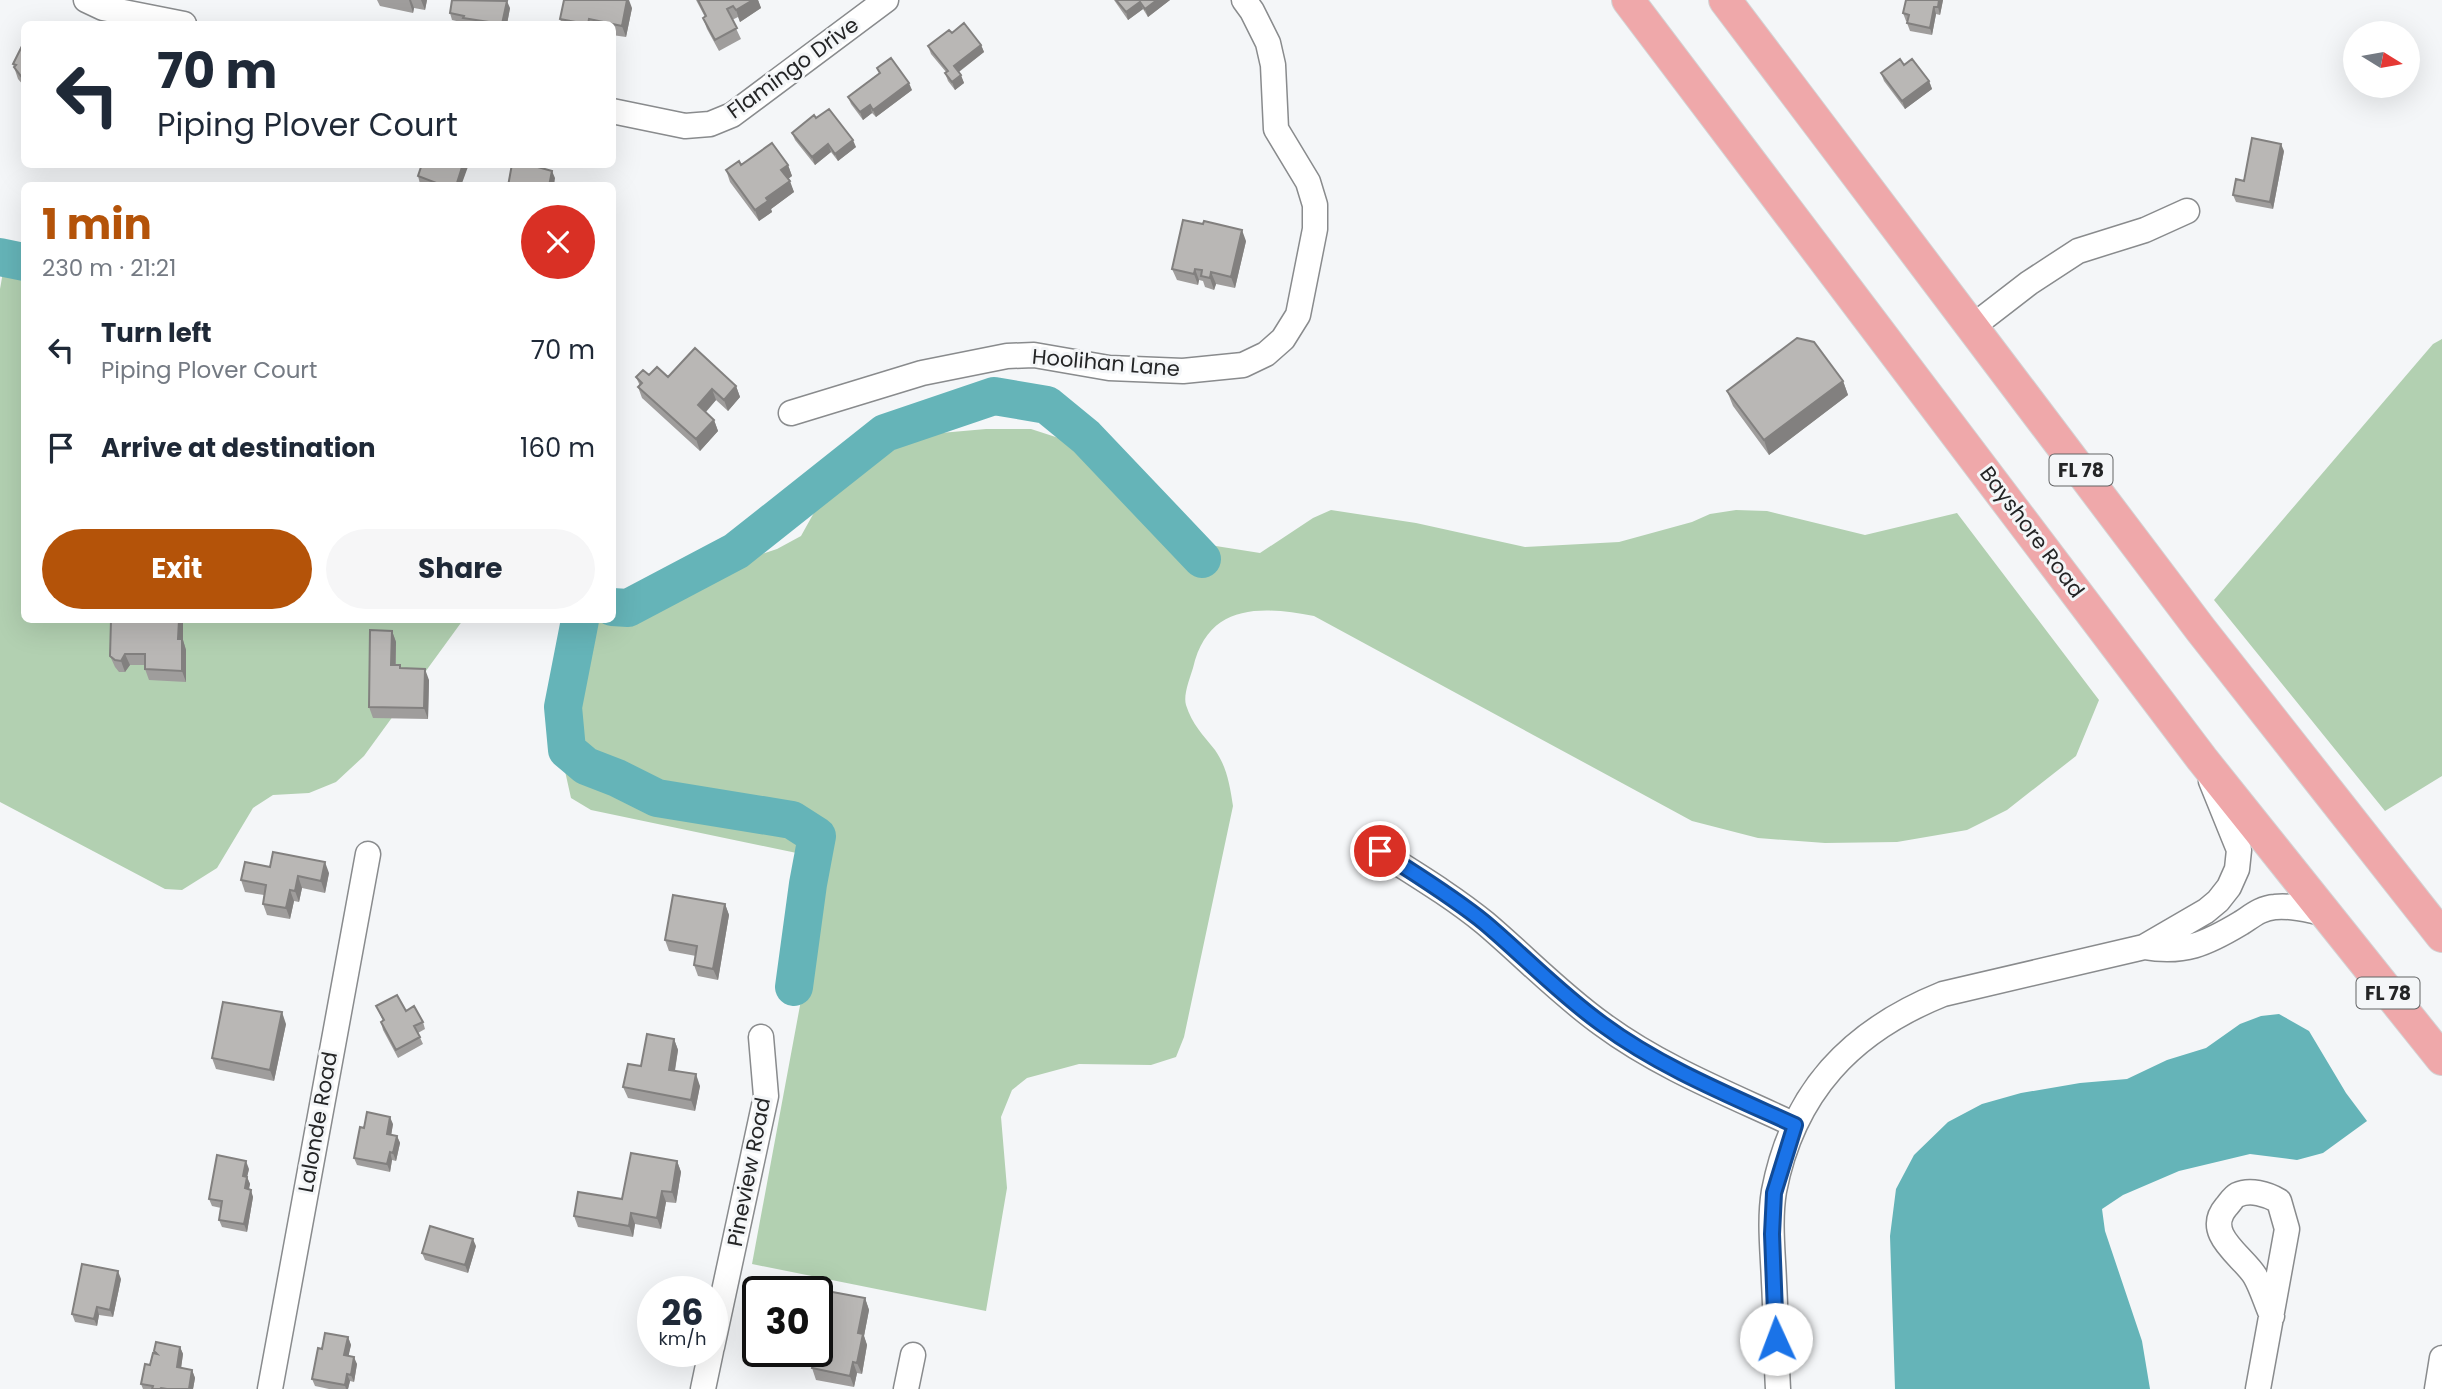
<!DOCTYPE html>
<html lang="en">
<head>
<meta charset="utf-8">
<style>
  body { margin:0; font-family:Poppins,sans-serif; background:#f6f6f7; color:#1f2937; height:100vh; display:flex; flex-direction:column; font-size:26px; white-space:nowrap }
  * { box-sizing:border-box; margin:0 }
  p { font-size:23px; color:#747a83 }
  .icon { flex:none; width:38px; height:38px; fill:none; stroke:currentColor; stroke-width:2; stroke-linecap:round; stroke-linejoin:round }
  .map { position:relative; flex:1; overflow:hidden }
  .details { position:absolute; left:21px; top:182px; width:595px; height:441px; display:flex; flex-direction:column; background:#fff; border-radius:10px; box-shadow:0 7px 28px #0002 }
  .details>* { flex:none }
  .hud { position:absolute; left:21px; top:21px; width:595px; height:147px; border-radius:10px; box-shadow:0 7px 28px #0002; background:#fff; color:#1f2937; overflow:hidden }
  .needle { width:46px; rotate:101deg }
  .tools { position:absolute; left:2343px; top:21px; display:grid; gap:14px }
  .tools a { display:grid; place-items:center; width:77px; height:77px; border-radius:50%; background:#fff; box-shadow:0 7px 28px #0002; font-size:35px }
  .speed { position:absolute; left:637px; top:1276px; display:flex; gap:14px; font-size:35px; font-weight:700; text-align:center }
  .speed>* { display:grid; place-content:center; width:91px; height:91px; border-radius:50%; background:#fff; box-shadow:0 7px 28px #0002; line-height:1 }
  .speed small { font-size:18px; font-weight:400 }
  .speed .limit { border:4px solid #111; border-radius:10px; background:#fff; color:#111 }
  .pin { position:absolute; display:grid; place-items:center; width:60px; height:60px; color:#fff; margin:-30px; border:4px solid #fff; border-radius:50%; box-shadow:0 2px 7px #0007 }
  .me { position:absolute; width:77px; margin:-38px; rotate:358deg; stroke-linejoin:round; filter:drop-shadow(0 0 5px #0008) }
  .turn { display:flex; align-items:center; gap:24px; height:147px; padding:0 21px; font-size:32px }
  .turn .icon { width:91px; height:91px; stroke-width:2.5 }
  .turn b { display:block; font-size:49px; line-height:60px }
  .round { display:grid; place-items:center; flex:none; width:74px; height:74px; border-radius:37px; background:#f6f6f7 }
  .summary { display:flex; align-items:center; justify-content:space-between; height:119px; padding:0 21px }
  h1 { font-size:42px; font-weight:700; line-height:52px; color:#b45309 }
  .primary-button { display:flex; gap:14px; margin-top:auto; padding:14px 21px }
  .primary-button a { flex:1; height:80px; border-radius:42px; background:#b45309; color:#fff; font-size:28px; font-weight:700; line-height:80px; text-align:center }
  .primary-button a+a { background:#f6f6f7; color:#1f2937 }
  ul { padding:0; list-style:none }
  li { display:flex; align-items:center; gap:21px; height:98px; padding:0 21px }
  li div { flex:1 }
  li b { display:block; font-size:26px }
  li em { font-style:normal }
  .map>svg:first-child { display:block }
  .green { fill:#b2d0b1 }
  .water { fill:#65b4b8 }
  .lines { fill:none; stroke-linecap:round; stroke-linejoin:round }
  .river { stroke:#65b4b8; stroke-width:38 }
  .minor-casing { stroke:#898b8d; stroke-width:27 }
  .major-casing { stroke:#d3d3d4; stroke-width:34 }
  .minor { stroke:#fff; stroke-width:24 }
  .major { stroke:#efa8aa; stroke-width:32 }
  .wall { fill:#9f9d9c }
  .shaded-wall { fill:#82807f }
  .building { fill:#b9b7b5; stroke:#82807f; stroke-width:2 }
  .route-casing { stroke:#114b97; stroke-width:18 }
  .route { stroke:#1a73e8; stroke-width:12 }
  .labels { text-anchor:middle; stroke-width:6; stroke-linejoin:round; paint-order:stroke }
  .shield { fill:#f4f6f8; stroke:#626465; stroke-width:2 }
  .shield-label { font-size:19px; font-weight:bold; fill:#242526 }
  .street-label { font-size:21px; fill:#242526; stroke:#f4f6f8 }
</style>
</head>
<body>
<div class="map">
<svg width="2442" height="1389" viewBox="0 0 2442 1389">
  <rect width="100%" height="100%" fill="#f4f6f8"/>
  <path class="green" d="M3,272L24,277V620H463L364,756L336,782L309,793L273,795L253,808L217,868L182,890L165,889L0,802V289Z
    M2442,339V776L2385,811L2214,600L2433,344Z
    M986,429H1031L1068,441L1090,456L1151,532L1178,540L1260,553L1313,518L1331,510L1416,523L1525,547L1619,542L1692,522L1710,514L1736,510L1767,511L1865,535L1957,513L2099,700L2076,756L2007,810L1967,830L1897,842L1825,843L1758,838L1692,821L1314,616C1261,606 1208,603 1193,668C1190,678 1183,695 1186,705C1192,724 1203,735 1215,750C1227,767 1230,786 1233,806L1184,1037L1176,1057L1151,1065L1079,1064L1027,1078L1012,1090L1001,1117L1007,1188L986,1311L752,1264L822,887L823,870L811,856L591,810L571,798L565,771L582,620H612L613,600L675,583L777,549L801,536L826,491L865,465L918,435Z"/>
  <path class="water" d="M2279,1014L2309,1031L2346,1093L2367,1121L2323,1153L2297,1160L2250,1154L2179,1171L2123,1195L2102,1209L2105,1231L2142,1341L2150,1389H1895L1890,1236L1896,1189L1914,1155L1948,1122L1982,1104L2021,1093L2080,1083L2127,1079L2167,1060L2206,1048L2240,1024L2261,1016Z"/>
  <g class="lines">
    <path class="river" d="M0,257L24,262
      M612,607L628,608L736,551L885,433L994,396L1047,405L1086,437L1202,559
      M580,620L563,707L567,750L586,766L617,778L657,798L792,820L817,836L808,884L794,987"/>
    <g class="minor-casing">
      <path id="minor" d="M86,0L103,8L184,24
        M612,111L685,126L710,124L732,115L886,0
        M1972,327L2029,283L2078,251L2145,230L2187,211
        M791,413L922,373L1007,356L1034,355L1109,368L1183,371L1243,365L1266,354L1283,339L1298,315L1315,229V205L1308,182L1276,129L1273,65L1268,43L1252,11L1244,0
        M1379,851C1415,874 1452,896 1485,923C1524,956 1560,994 1602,1024C1660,1067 1729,1094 1795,1125
        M2144,947C2184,954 2206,944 2241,923C2252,916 2261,908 2275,907C2291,905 2307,910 2323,913
        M712,1347L766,1096L761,1037
        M270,1389L368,854
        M703,1389L711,1351
        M906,1389L913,1355
        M1778,1389C1776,1353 1776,1318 1774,1282C1773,1253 1769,1221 1774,1191C1793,1092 1851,1031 1943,994L2144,947L2206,911L2218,901L2229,887L2237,869L2239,850L2211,781
        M2258,1389L2287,1229L2279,1201C2267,1194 2250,1189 2237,1195C2233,1197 2229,1204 2226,1207C2203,1234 2243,1256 2255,1276C2262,1288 2266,1303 2272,1316
        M2437,1389L2442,1358"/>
    </g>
    <g class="major-casing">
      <path id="major" d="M1628,0L2202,759L2442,1059
        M1725,0L2201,630L2442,936"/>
    </g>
    <use href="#minor" class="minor"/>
    <use href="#major" class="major"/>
  </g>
  <path class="wall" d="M377,0H427L425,10L414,8L413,13L380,6Z
    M696,0H758L761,8L740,22L738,17L732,20L741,39L719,51L707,29L703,18L705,17Z
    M1114,0H1170L1148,17L1143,9L1128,20Z
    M1906,0H1943L1940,15L1936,14L1932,35L1910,31L1907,23L1908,21H1906L1903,13Z
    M510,8L507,24H466L465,23L452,20L450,13Z
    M632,8L626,37L612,35V24H562L560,19Z
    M952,33L981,45L984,52L959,72L964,83L955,90L948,81L945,73L946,72L931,54L928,46Z
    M24,42V86L18,79L13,64Z
    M1904,65L1929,81L1932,89L1905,109L1884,81L1881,73Z
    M877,68L912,90L876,117L872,113L863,120L851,104L848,97L879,73Z
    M816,118L856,147L838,161L831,152L815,165L795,140L792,133Z
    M2284,151L2273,209L2236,202L2233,195Z
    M741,165H788L792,176L788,179L794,192L771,209L772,212L759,221L730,182L726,170Z
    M418,176L461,186H425L420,184Z
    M1246,241L1235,288L1216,284L1214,290L1205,287L1203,281L1199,280L1198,285L1177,280L1172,269Z
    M649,375L736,386L740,397L728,411L716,400L706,412L714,420L718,431L700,451L642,398L638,387L640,386L636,377Z
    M1843,381L1848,395L1769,455L1733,406L1727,391Z
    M392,631L396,642V665H400L401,668L429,680L428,719L373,718L369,707Z
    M183,640L186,650V682L149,680L145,669V665H130L125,672H119L115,667L110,656Z
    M270,867L329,873L325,893L302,888L299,902L294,901L290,919L267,915L263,904L264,895L245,892L241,880Z
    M725,904L729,915L718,980L698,976L694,965L696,956L669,951L665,940Z
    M376,1006L406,1011L423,1022L425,1029L418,1033L423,1044L398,1058L383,1030L381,1022L383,1021Z
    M286,1024L274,1081L216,1069L212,1058Z
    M674,1039L678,1050L675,1071L700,1086L695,1111L628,1098L623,1087L641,1066Z
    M393,1124L391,1135L397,1136L400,1143L396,1161L392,1160L390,1172L357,1165L354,1158L364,1128Z
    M677,1161L681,1172L676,1203L666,1202L661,1229L635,1224L633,1237L578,1227L574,1216L622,1199Z
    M249,1169L247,1177L250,1184L249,1189L253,1197L247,1232L222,1227L219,1220L221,1208L212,1206L209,1199Z
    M476,1246L468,1273L425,1260L422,1253Z
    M121,1279L113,1317L99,1315L97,1326L75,1322L72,1314Z
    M865,1298L869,1310L864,1336L867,1345L862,1374L857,1373L854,1387L816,1380L812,1368Z
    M348,1337L351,1345L348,1356L357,1364L354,1382L350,1381L348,1389H329L315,1386L312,1379L322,1349Z
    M180,1347L183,1354L181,1368L192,1370L195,1378L193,1389H143L141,1384L155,1353L154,1351Z"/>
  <path class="shaded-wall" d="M409,0H411L414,8L413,13Z
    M421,0H427L425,10Z
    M627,0H629L632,8L626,37L622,26Z
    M753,0H758L761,8L740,22L736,10Z
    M1157,0H1170L1148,17L1145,9Z
    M1939,0H1943L1940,15L1938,7Z
    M507,1L510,8L507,24H502Z
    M1140,2L1143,9L1128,20L1126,12Z
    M1934,7L1936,14L1932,35L1930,28Z
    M981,45L984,52L957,73L954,66Z
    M961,75L964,83L955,90L952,82Z
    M1929,81L1932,89L1905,109L1902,101Z
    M909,83L912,90L876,117L873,110Z
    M870,105L872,113L863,120L860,112Z
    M853,140L856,147L838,161L835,154Z
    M828,144L831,152L815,165L812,157Z
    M2281,144L2284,151L2273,209L2270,202Z
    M463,164H469L461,186H456Z
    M788,165L792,176L785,181L781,170Z
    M552,171L555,178L554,186H549Z
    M790,181L794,192L771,209L772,212L759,221L755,210L766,198Z
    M1242,230L1246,241L1235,288L1231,277Z
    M1195,269L1199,280L1198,285L1194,274Z
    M1211,272L1216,284L1214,290L1210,278Z
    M1843,381L1848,395L1769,455L1764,440Z
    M736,386L740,397L728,411L724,400Z
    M712,389L716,400L702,416L698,405Z
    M714,420L718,431L700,451L696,439Z
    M179,620H183V640L186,650V682L182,671L178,639Z
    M392,631L396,642L395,677L391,665Z
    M125,654L130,665L125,672L121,661Z
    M425,669L429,680L428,719L424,708Z
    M325,862L329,873L325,893L321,881Z
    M298,876L302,888L299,902L295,891Z
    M290,890L294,901L290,919L286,908Z
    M725,904L729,915L718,980L713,969Z
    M282,1012L286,1024L274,1081L270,1070Z
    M674,1039L678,1050L673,1081L669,1070Z
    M696,1074L700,1086L695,1111L691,1100Z
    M390,1117L393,1124L390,1142L387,1134Z
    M397,1136L400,1143L396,1161L393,1153Z
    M390,1152L392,1160L390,1172L387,1164Z
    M246,1161L249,1169L247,1177L250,1184L247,1196L245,1188L243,1176Z
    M677,1161L681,1172L676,1203L672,1192Z
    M251,1190L253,1197L247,1232L244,1224Z
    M662,1191L666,1202L661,1229L657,1218Z
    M631,1213L635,1224L633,1237L629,1226Z
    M473,1239L476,1246L468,1273L465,1265Z
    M118,1271L121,1279L113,1317L110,1310Z
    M865,1298L869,1310L864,1336L867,1345L862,1374L857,1363L858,1333Z
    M97,1307L99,1315L97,1326L94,1319Z
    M348,1337L351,1345L347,1363L344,1355Z
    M180,1347L183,1354L180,1375L177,1367Z
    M354,1357L357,1364L354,1382L351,1375Z
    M853,1362L857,1373L854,1387L850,1376Z
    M192,1370L195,1378L193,1389H189Z
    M347,1374L350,1381L348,1389H346L345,1385Z"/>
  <path class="building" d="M452,0L507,1L502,24L463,18L464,16L450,13Z
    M564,0H627L622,26L589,19L588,24H586L560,19Z
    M698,0H753L736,10L733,6L727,9L737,28L715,40L703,18L706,16Z
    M1116,0H1157L1145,9L1140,2L1126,12Z
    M1906,0H1939L1938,7H1934L1930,28L1907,23L1909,15L1903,13Z
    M964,23L981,45L954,66L961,75L952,82L945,73L948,71L928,46L949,30L952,33Z
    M24,42V80L14,67L16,65L13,64Z
    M891,58L909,83L873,110L870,105L860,112L848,97L880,73L877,68Z
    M1900,59L1904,65L1912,59L1929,81L1902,101L1881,73Z
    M829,109L853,140L835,154L828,144L812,157L792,133L814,115L816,118Z
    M2252,138L2281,144L2270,202L2233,195L2236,179L2244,181Z
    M772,143L788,165L781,170L790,181L766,198L768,201L755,210L726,170L739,161L741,165Z
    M422,164H463L456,186H444L418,176Z
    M512,164H527L552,171L549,186H508Z
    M1183,220L1203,224L1204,221L1242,230L1231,277L1211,272L1210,278L1201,276L1202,270L1195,269L1194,274L1172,269Z
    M1797,338L1814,342L1843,381L1764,440L1727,391Z
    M695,348L736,386L724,400L712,389L698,405L714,420L696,439L638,387L642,383L636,377L643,370L649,375L657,367L668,377Z
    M111,620H179L178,639H182V671L145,669V654H125L121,661L115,660L110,656Z
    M370,630L392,631L391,665H400V668L425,669L424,708L369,707Z
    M273,852L325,862L321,881L298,876L295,891L290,890L286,908L263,904L266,885L241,880L245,862L270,867Z
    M673,895L725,904L713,969L694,965L697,946L665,940Z
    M397,995L406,1011L414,1006L423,1022L414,1026L420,1037L396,1050L381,1022L384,1020L376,1006Z
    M223,1002L282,1012L270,1070L212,1058Z
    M647,1034L674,1039L669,1070L696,1074L691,1100L623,1087L628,1064L641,1066Z
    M367,1112L390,1117L387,1134L397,1136L393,1153L390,1152L387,1164L354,1158L360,1127L364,1128Z
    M631,1153L677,1161L672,1192L662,1191L657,1218L631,1213L629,1226L574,1216L578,1192L622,1199Z
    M217,1155L246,1161L243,1176L247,1177L245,1188L251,1190L244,1224L219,1220L222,1201L209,1199Z
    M430,1226L473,1239L465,1265L422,1253Z
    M82,1264L118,1271L110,1310L97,1307L94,1319L72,1314Z
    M827,1291L865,1298L858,1333L863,1334L857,1363L853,1362L850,1376L812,1368L816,1351H817V1343Z
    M325,1333L348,1337L344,1355L354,1357L351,1375L347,1374L345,1385L312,1379L318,1348L322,1349Z
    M156,1342L180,1347L177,1367L192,1370L189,1389H167L161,1388L160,1389H152L153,1386L141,1384L145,1364L150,1365L153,1353L157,1354L154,1351Z"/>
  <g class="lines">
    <g class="route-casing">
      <path id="route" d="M1380,851C1415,874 1452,896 1485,923C1524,956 1560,994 1602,1024C1660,1067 1729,1095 1795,1125L1774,1193L1772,1234L1776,1339"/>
    </g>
    <use href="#route" class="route"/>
  </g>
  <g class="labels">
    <g class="shield">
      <rect x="2049.5" y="454.5" width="63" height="31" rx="5"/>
      <rect x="2356.5" y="977.5" width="63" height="31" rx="5"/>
    </g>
    <g class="shield-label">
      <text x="2081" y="477">FL 78</text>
      <text x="2388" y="1000">FL 78</text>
    </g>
    <g class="street-label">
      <text transform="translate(793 68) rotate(-36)" y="7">Flamingo Drive</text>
      <text transform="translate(1106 363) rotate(5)" y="7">Hoolihan Lane</text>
      <text transform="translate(2032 532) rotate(53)" y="7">Bayshore Road</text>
      <text transform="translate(318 1122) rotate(-80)" y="7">Lalonde Road</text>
      <text transform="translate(749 1172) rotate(-79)" y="7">Pineview Road</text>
    </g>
  </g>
</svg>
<div class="tools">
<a><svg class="needle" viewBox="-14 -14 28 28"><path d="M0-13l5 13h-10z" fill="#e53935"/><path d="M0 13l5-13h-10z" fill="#747a83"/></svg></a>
</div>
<div class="speed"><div>26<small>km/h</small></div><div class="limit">30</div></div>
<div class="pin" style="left:1380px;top:851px;background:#d93025"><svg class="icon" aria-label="arrive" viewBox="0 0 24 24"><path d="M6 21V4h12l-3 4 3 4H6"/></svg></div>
<svg class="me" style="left:1776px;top:1339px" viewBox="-20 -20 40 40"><circle r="19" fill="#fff"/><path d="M0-13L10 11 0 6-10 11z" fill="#1a73e8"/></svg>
<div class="hud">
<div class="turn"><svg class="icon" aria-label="left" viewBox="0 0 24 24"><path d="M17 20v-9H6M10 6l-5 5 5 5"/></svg><div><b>70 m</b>Piping Plover Court</div></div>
</div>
<section class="details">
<div class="summary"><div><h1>1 min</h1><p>230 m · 21:21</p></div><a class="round" style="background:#d93025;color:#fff"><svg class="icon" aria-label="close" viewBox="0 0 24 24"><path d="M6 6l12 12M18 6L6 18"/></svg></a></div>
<ul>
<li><svg class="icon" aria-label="left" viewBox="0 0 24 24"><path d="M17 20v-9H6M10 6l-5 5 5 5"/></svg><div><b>Turn left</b><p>Piping Plover Court</p></div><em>70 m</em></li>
<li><svg class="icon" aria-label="arrive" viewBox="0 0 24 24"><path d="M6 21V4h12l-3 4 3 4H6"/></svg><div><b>Arrive at destination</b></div><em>160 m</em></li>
</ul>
<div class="primary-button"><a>Exit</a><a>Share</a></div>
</section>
</div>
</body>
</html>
